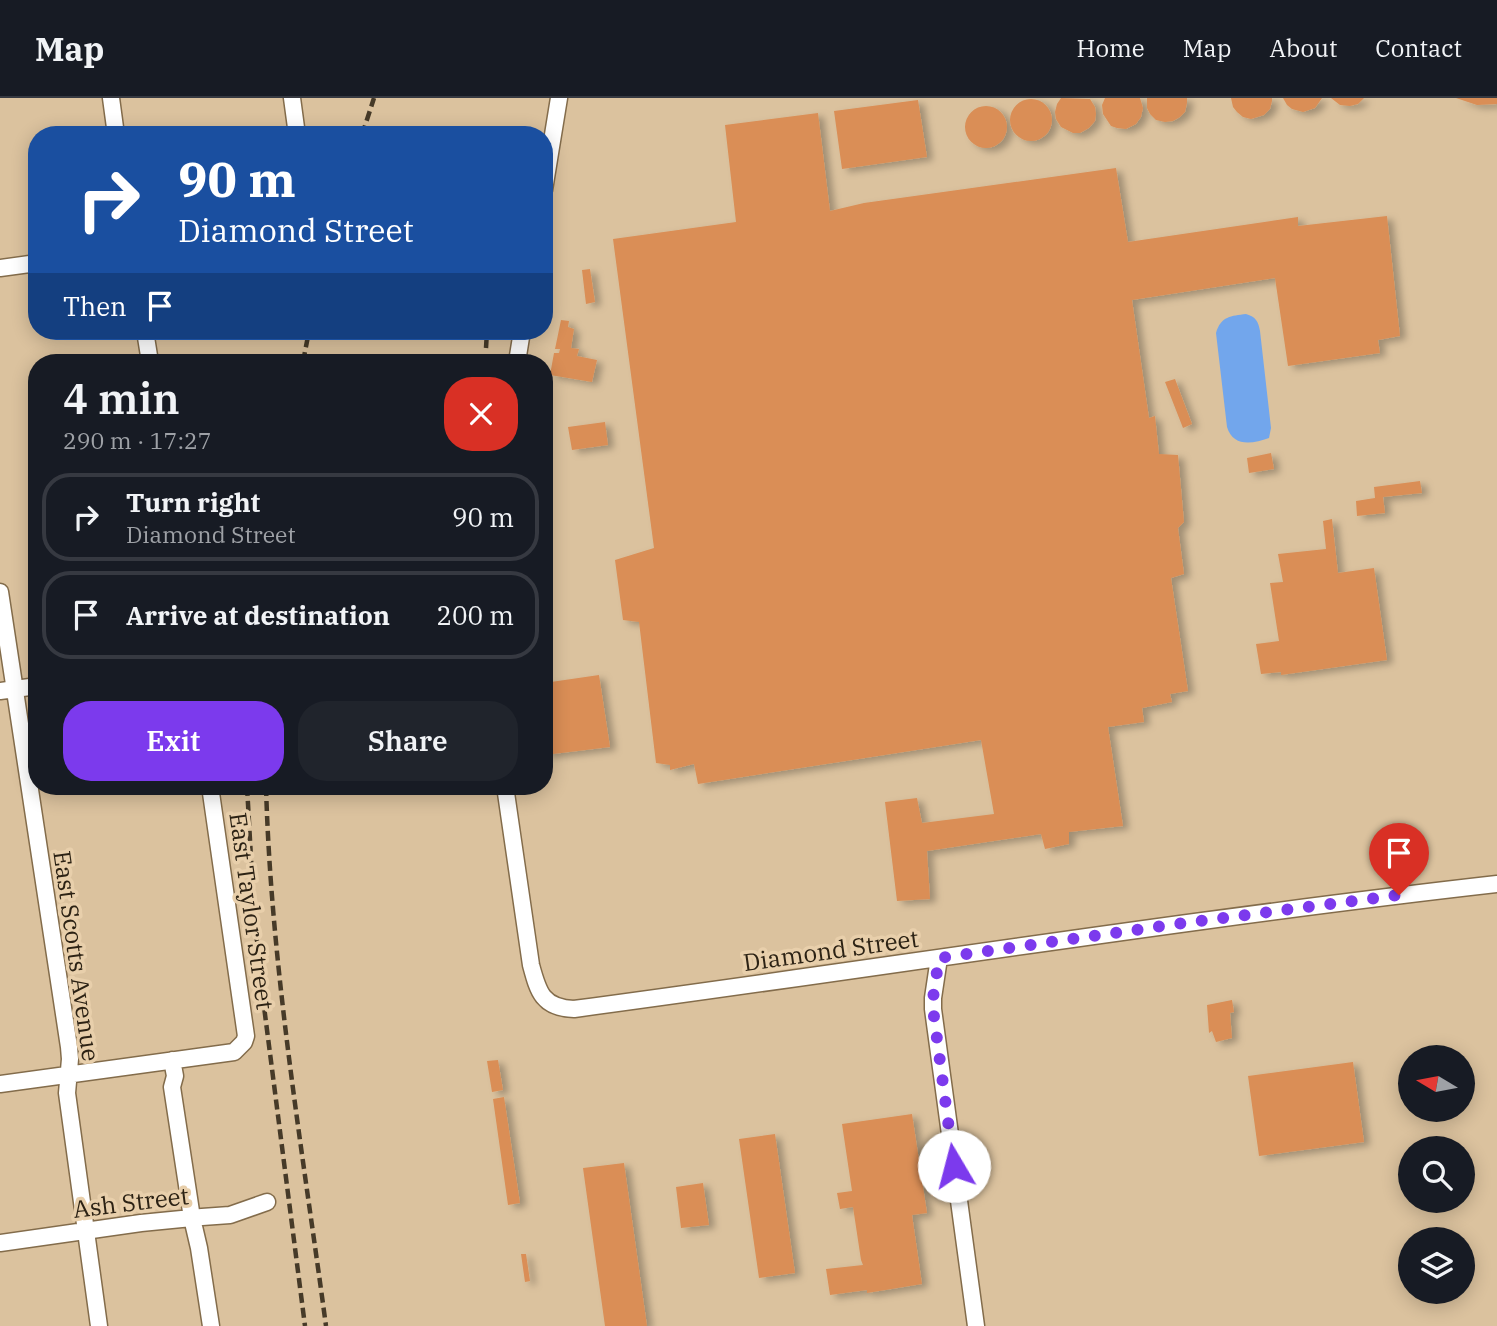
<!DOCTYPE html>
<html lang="en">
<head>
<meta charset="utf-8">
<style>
  body { margin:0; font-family:"IBM Plex Serif",serif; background:#20242c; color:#f1f3f6; height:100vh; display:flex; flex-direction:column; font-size:26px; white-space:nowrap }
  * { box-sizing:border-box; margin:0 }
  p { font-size:23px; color:#9ea1a6 }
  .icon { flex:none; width:38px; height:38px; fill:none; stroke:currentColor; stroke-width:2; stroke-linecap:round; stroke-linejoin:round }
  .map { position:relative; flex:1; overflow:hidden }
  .side { position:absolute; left:28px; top:256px; width:525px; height:441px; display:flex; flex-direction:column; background:#171b24; border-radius:28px; box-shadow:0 4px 18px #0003 }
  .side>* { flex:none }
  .guide { position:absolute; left:28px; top:28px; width:525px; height:214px; border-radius:28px; box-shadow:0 4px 18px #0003; background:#1a4fa0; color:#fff; overflow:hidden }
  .needle { width:46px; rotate:280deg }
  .controls { position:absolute; left:1398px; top:947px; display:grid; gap:14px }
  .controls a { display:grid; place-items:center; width:77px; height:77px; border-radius:50%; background:#171b24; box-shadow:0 4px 18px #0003; font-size:35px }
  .pin { position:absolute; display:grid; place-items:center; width:60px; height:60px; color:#fff; margin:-72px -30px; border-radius:50% 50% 50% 0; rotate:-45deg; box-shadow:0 0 7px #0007 }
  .pin .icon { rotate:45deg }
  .me { position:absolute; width:77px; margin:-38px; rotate:352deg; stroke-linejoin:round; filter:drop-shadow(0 0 5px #0008) }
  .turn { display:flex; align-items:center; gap:24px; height:147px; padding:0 35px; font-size:32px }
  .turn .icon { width:91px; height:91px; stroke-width:2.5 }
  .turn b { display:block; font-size:49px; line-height:60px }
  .then { display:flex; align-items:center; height:66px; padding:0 35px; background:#0003; gap:14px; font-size:26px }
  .round { display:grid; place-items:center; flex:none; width:74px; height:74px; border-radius:28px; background:#20242c }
  .summary { display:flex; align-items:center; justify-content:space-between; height:119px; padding:0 35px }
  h1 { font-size:42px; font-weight:600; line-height:52px }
  .action { display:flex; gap:14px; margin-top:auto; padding:14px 35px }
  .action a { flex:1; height:80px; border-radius:28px; background:#7c3aed; color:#fff; font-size:28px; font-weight:600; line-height:80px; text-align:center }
  .action a+a { background:#20242c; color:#f1f3f6 }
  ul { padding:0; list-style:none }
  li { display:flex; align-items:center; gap:21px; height:88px; margin:0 14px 10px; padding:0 21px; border:4px solid #363941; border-radius:28px }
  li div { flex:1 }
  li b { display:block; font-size:26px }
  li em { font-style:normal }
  header { display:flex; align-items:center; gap:42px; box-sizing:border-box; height:98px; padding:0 35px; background:#171b24; border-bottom:2px solid #363941 }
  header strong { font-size:33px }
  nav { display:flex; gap:38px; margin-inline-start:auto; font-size:24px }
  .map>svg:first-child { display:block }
  .water { fill:#72a6ec }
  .building { fill:#da8e56; filter:url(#shadow) }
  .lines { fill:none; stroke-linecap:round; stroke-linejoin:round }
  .minor-casing { stroke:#836c4b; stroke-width:19 }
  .minor { stroke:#fff; stroke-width:16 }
  .rail { stroke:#463a28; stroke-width:4.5; stroke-dasharray:10 5; stroke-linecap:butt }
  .route { stroke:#7c3aed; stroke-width:12; stroke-dasharray:0 21.6 }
  .labels { text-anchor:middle; stroke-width:7; stroke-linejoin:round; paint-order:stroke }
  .street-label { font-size:24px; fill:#2c2214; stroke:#e8cfab }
</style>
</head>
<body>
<header>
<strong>Map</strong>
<nav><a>Home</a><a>Map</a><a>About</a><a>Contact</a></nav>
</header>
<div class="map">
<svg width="1497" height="1228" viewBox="0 0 1497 1228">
  <defs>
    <filter id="shadow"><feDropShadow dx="6" dy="3.5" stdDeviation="3.5" flood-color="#0004"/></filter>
  </defs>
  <rect width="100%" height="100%" fill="#dbc29e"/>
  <path class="water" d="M1246,216C1256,219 1258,223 1260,233L1271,330L1269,340C1252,346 1233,349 1227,329L1216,235C1221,218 1231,218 1246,216Z"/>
  <path class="building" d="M1061,0L1090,1L1095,9L1096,16L1095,23L1089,30L1080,35H1073L1061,29L1056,21L1055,14L1057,6Z
    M1105,0H1140L1143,10L1141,19L1136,26L1126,31L1117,30L1111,28L1103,16L1102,7Z
    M1147,0H1187V5L1185,14L1180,19L1173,23L1165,24L1156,22L1150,16L1147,10Z
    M1231,0H1272V3L1270,11L1264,17L1251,21L1243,19L1237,14L1233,9Z
    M1283,0H1322L1315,10L1303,14L1292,11L1287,7Z
    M1331,0H1364L1358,6L1350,8L1340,7Z
    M1456,0H1497V6L1477,7Z
    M1010 22a21 21 0 1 1 42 0a21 21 0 1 1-42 0Z
    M918,2L927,59L842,71L834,13Z
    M965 29a21 21 0 1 1 42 0a21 21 0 1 1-42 0Z
    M818,15L830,113L864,105L1116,70L1128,144L1298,119V128L1387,118L1400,238L1378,242L1380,255L1288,268L1275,180L1132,202L1149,320L1155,318L1159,356L1178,357L1184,424L1178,430L1184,476L1171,480L1188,593L1170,596L1172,604L1142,610L1144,624L1108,629L1123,728L1069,734V746L1045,751L1041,736L927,753L930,801L897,803L885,704L917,700L922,725L994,716L981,642L698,686L694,666L670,672V667L656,665L639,524L623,522L615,462L654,450L613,141L736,124L725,27Z
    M590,171L595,204L586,206L582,172Z
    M561,222L569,223L568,229L574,231L571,250L579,251L577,258L597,262L592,284L550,277L554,255H559L560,251H555Z
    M1175,281L1192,326L1183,330L1165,284Z
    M605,324L608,347L572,352L568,329Z
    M1271,355L1274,371L1249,375L1247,360Z
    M1420,383L1422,395L1383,399L1385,415L1357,418L1356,403L1375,400L1374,389Z
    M1332,421L1338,475L1374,470L1387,562L1281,577V574L1261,576L1256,546L1279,543L1270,485L1283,484L1278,456L1326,451L1323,423Z
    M599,577L610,649L545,657L544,585Z
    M1232,902L1234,914L1230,915L1232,940L1216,944L1212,933L1209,935L1207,907Z
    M498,962L503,992L492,994L487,963Z
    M1353,964L1364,1044L1259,1058L1248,978Z
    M504,999L520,1105L508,1107L493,1001Z
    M912,1016L927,1115L912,1117L922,1186L867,1195V1192L830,1197L826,1171L863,1167L861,1162L853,1109L840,1111L837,1095L852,1093L842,1026Z
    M775,1036L795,1175L759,1180L739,1041Z
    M932,1062L938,1097L932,1098L926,1063Z
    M624,1065L647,1228H605L583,1070Z
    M703,1085L709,1127L681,1130L676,1089Z
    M521,1156H526L530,1183L525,1184Z"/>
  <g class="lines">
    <g class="minor-casing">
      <path id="minor" d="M111,0L116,37
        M292,0L297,37
        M544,92L559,0
        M0,170L37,165
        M145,233L150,264
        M517,264L522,233
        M0,494L69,949L70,961L67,995L99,1228
        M0,593L37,588
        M505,688L531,867C538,893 542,910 574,911C881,870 1188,821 1497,786
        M939,860L933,900V911L976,1228
        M172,962L175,978L172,989L192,1120L199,1150L211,1228
        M0,986L234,954L244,944L246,938L210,688
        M0,1145L141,1125L202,1119L230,1117L267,1104"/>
    </g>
    <use href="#minor" class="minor"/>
    <path class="rail" d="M362,37L374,0
      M486,250L487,233
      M303,264L309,233
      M247,688L254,814L262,893L305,1228
      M266,688C271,869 302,1049 326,1228"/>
  </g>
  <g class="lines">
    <path class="route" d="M954,1068L933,911V900L939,860L1177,826L1399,797"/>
  </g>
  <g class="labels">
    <g class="street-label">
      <text transform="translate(251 813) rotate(82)" y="8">East Taylor Street</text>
      <text transform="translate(831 853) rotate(-8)" y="8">Diamond Street</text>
      <text transform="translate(76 858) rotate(82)" y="8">East Scotts Avenue</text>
      <text transform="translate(131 1105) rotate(-7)" y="8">Ash Street</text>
    </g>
  </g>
</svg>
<div class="controls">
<a><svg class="needle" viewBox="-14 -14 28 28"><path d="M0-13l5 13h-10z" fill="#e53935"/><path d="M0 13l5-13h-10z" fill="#9ea1a6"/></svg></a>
<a><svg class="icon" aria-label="search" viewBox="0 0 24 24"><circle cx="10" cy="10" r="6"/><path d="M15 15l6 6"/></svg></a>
<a><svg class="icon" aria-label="layers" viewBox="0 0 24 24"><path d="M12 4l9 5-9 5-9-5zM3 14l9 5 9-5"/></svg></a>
</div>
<div class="pin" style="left:1399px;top:797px;background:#d93025"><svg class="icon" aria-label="arrive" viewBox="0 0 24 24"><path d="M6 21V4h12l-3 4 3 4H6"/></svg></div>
<svg class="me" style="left:954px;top:1068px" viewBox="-20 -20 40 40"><circle r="19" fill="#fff"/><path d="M0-13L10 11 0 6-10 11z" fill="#7c3aed"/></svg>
<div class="guide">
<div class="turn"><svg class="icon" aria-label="right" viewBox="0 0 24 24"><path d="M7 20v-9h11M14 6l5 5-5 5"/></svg><div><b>90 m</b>Diamond Street</div></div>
<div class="then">Then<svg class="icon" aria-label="arrive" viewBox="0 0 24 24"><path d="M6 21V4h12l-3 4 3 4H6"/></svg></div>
</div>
<section class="side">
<div class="summary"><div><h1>4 min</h1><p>290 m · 17:27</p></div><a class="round" style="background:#d93025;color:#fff"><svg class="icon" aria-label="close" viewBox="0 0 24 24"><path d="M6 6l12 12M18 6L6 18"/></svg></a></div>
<ul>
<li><svg class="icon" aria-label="right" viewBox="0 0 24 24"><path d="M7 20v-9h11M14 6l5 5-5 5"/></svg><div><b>Turn right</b><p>Diamond Street</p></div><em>90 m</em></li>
<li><svg class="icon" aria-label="arrive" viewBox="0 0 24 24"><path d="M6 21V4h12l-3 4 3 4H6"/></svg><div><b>Arrive at destination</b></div><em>200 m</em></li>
</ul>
<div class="action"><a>Exit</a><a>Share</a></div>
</section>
</div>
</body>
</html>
